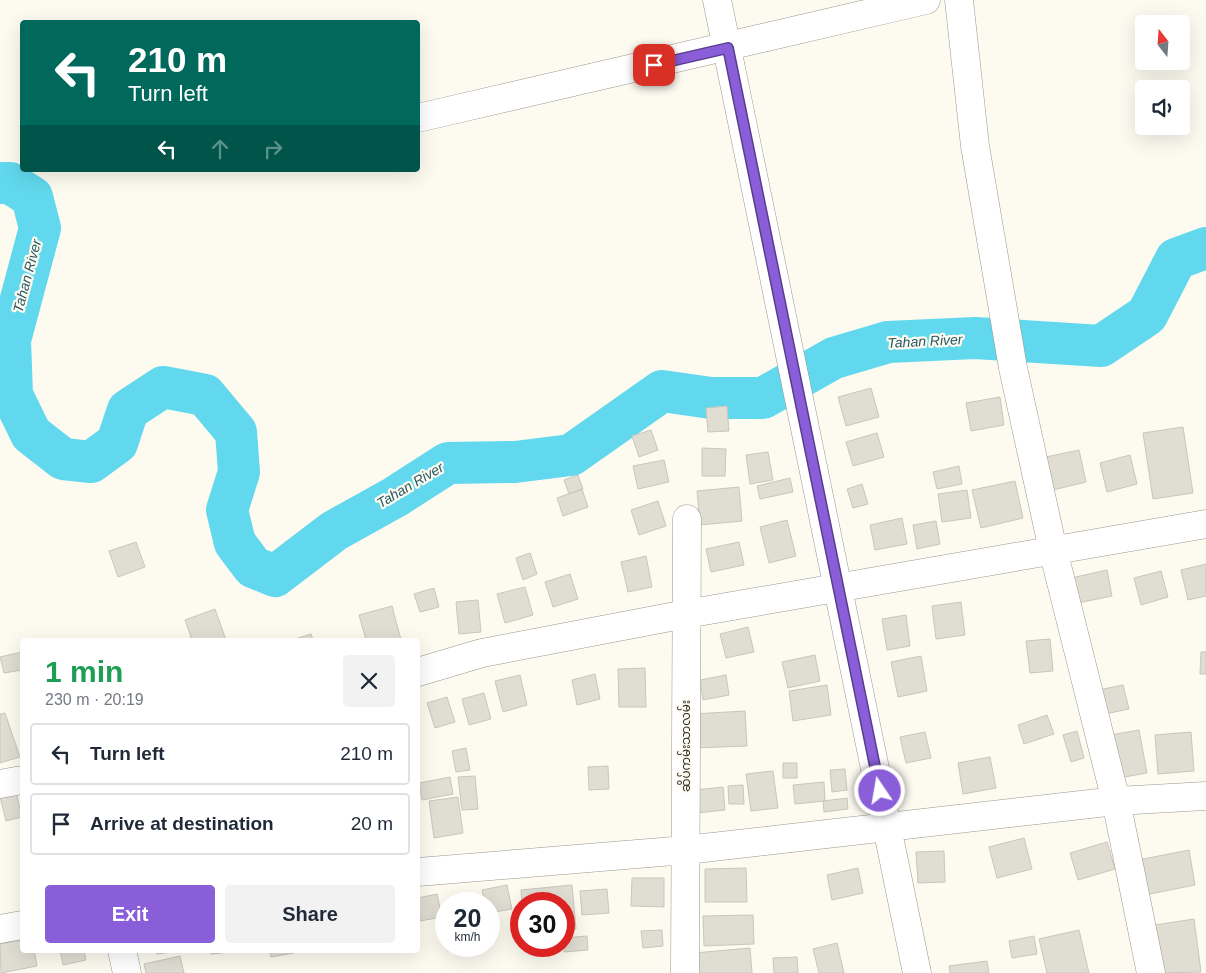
<!DOCTYPE html>
<html lang="en">
<head>
<meta charset="utf-8">
<style>
  body { margin:0; font-family:Helvetica,"Noto Sans Myanmar",sans-serif; background:#f2f2f3; color:#1f2937; height:100vh; display:flex; flex-direction:column; font-size:19px; white-space:nowrap }
  * { box-sizing:border-box; margin:0 }
  p { font-size:16px; color:#747a83 }
  .icon { flex:none; width:28px; height:28px; fill:none; stroke:currentColor; stroke-width:2; stroke-linecap:round; stroke-linejoin:round }
  .map { position:relative; flex:1; overflow:hidden }
  .drawer { position:absolute; left:20px; top:638px; width:400px; height:315px; display:flex; flex-direction:column; background:#fff; border-radius:5px; box-shadow:0 5px 20px #0002 }
  .drawer>* { flex:none }
  .hud { position:absolute; left:20px; top:20px; width:400px; height:152px; border-radius:5px; box-shadow:0 5px 20px #0002; background:#00695c; color:#fff; overflow:hidden }
  .needle { width:32px; rotate:343deg }
  .controls { position:absolute; left:1135px; top:15px; display:grid; gap:10px }
  .controls a { display:grid; place-items:center; width:55px; height:55px; border-radius:5px; background:#fff; box-shadow:0 5px 20px #0002; font-size:25px }
  .speed { position:absolute; left:435px; top:892px; display:flex; gap:10px; font-size:25px; font-weight:700; text-align:center }
  .speed>* { display:grid; place-content:center; width:65px; height:65px; border-radius:50%; background:#fff; box-shadow:0 5px 20px #0002; line-height:1 }
  .speed small { font-size:12px; font-weight:400 }
  .speed .limit { border:8px solid #d22; background:#fff; color:#111 }
  .pin { position:absolute; display:grid; place-items:center; width:42px; height:42px; color:#fff; margin:-21px; border-radius:10px; box-shadow:0 2px 8px #0006 }
  .me { position:absolute; width:55px; margin:-28px; rotate:348deg; stroke-linejoin:round; filter:drop-shadow(0 0 4px #0008) }
  .turn { display:flex; align-items:center; gap:18px; height:105px; padding:0 25px; font-size:22px }
  .turn .icon { width:65px; height:65px; stroke-width:2.5 }
  .turn b { display:block; font-size:35px; line-height:42px }
  .lanes { display:flex; align-items:center; height:48px; padding:0 25px; background:#0003; justify-content:center; gap:25px; direction:ltr }
  .lanes .off { opacity:.35 }
  .round { display:grid; place-items:center; flex:none; width:52px; height:52px; border-radius:5px; background:#f2f2f3 }
  .head { display:flex; align-items:center; justify-content:space-between; height:85px; padding:0 25px }
  h1 { font-size:30px; font-weight:700; line-height:38px; color:#1e9e55 }
  .button { display:flex; gap:10px; margin-top:auto; padding:10px 25px }
  .button a { flex:1; height:58px; border-radius:5px; background:#895ed8; color:#fff; font-size:20px; font-weight:700; line-height:58px; text-align:center }
  .button a+a { background:#f2f2f3; color:#1f2937 }
  ul { padding:0; list-style:none }
  li { display:flex; align-items:center; gap:15px; height:62px; margin:0 10px 8px; padding:0 15px; border:2px solid #e0e1e3; border-radius:5px }
  li div { flex:1 }
  li b { display:block; font-size:19px }
  li em { font-style:normal }
  .map>svg:first-child { display:block }
  .lines { fill:none; stroke-linecap:round; stroke-linejoin:round }
  .river { stroke:#61d8ed; stroke-width:42 }
  .building { fill:#e0ddd3; stroke:#c9c6bc }
  .minor-casing { stroke:#9a978e; stroke-width:29 }
  .minor { stroke:#fff; stroke-width:28 }
  .route-casing { stroke:#593d8c; stroke-width:12 }
  .route { stroke:#895ed8; stroke-width:9 }
  .labels { text-anchor:middle; stroke-width:4.5; stroke-linejoin:round; paint-order:stroke }
  .street-label { font-size:12px; fill:#2c2b28; stroke:#fdfaf0 }
  .water-label { font-size:14px; font-style:italic; fill:#275a63; stroke:#fdfaf0 }
</style>
</head>
<body>
<div class="map">
<svg width="1206" height="973" viewBox="0 0 1206 973">
  <rect width="100%" height="100%" fill="#fdfaf0"/>
  <g class="lines">
    <path class="river" d="M0,183H10L32,197L40,228L10,340L12,395L31,434L63,459L91,462L117,443L128,410L163,387L205,395L236,432L239,472L227,510L235,543L253,567L275,576L334,531L395,497L448,463L515,462L571,455L662,391L711,398H763L834,358L888,342L975,338L1101,346L1147,315L1176,259L1206,248"/>
  </g>
  <path class="building" d="M871,388L879,417L846,426L838,397Z
    M1000,397L1004,425L971,431L966,403Z
    M727,406L729,431L708,432L706,408Z
    M1183,427L1193,493L1153,499L1143,433Z
    M651,430L658,450L639,457L632,436Z
    M877,433L884,457L853,466L846,442Z
    M702,448L726,449L725,476H702Z
    M1079,450L1086,482L1053,490L1046,457Z
    M768,452L773,480L750,484L746,455Z
    M1130,455L1137,484L1107,492L1100,463Z
    M664,460L669,482L638,489L633,466Z
    M959,466L962,484L937,489L933,472Z
    M578,475L583,489L569,494L564,480Z
    M790,478L793,492L760,499L757,486Z
    M1015,481L1023,518L981,528L972,490Z
    M862,484L868,504L853,508L847,489Z
    M739,487L742,521L700,525L697,491Z
    M582,489L588,507L563,516L557,498Z
    M967,490L971,518L942,522L938,494Z
    M658,501L666,526L639,535L631,510Z
    M902,518L907,544L875,550L870,525Z
    M787,520L796,556L769,563L760,527Z
    M936,521L940,544L917,549L913,525Z
    M136,542L145,567L118,577L109,551Z
    M739,542L744,565L711,572L706,549Z
    M530,553L537,574L523,580L516,558Z
    M646,556L652,587L628,592L621,562Z
    M1206,564V596L1188,600L1181,570Z
    M1107,570L1112,596L1073,604L1067,579Z
    M1161,571L1168,597L1141,605L1134,578Z
    M570,574L578,599L553,607L545,582Z
    M525,587L533,615L505,623L497,594Z
    M434,588L439,607L420,612L414,594Z
    M478,600L481,632L459,634L456,602Z
    M961,602L965,635L936,639L932,606Z
    M392,606L401,640H366L359,615Z
    M215,609L226,640H192L185,620Z
    M906,615L910,646L887,650L882,619Z
    M748,627L754,652L726,658L720,634Z
    M311,634L313,640H292Z
    M1050,639L1053,671L1030,673L1026,641Z
    M22,652V670L4,673L0,657Z
    M1201,652H1206V674H1200Z
    M815,655L820,681L788,688L782,662Z
    M921,656L927,691L898,697L891,662Z
    M645,668L646,707H619L618,669Z
    M595,674L600,699L577,705L572,680Z
    M520,675L527,705L503,712L495,681Z
    M726,675L729,695L703,700L700,680Z
    M827,685L831,715L793,721L789,691Z
    M1123,685L1129,709L1105,714L1099,690Z
    M484,693L491,719L469,725L462,699Z
    M447,697L455,722L435,728L427,703Z
    M745,711L747,746L695,748L693,714Z
    M5,713L20,757L0,763V714Z
    M1047,715L1054,734L1024,744L1018,725Z
    M1139,730L1147,773L1113,779L1105,736Z
    M1077,731L1084,758L1071,762L1063,735Z
    M925,732L931,758L906,763L900,737Z
    M1191,732L1194,771L1158,774L1155,735Z
    M466,748L470,770L456,772L452,751Z
    M990,757L996,788L963,794L958,763Z
    M783,763H797V778H783Z
    M608,766L609,789L589,790L588,767Z
    M845,769L847,790L832,792L830,770Z
    M773,771L778,808L751,811L746,774Z
    M475,776L478,809L462,810L458,777Z
    M450,777L453,794L422,800L419,783Z
    M824,782L825,801L795,804L793,785Z
    M743,785L744,804H729L728,786Z
    M723,787L725,810L696,813L694,790Z
    M16,792L22,817L6,821L0,797Z
    M458,797L463,833L434,838L429,801Z
    M847,798L848,809L824,812L823,801Z
    M1024,838L1032,869L997,878L989,847Z
    M1107,842L1115,869L1078,880L1070,853Z
    M1189,850L1195,885L1140,896L1133,861Z
    M944,851L945,882L918,883L916,852Z
    M746,868L747,902H705V869Z
    M858,868L863,893L832,900L827,875Z
    M632,878H664V907L631,906Z
    M507,885L512,909L489,913V904H485L482,890Z
    M572,885L576,929L564,930V904H522L521,890Z
    M607,889L609,913L582,915L580,891Z
    M437,894L442,917L420,921L418,898Z
    M753,915L754,944L704,946L703,916Z
    M1194,919L1201,972L1162,973L1155,925Z
    M662,930L663,946L643,948L641,931Z
    M1079,930L1089,973H1047L1039,939Z
    M587,936L588,950L564,952V938Z
    M1034,936L1037,954L1012,958L1009,941Z
    M22,940V950H34L37,966L1,973L0,944Z
    M837,943L844,973H819L813,949Z
    M750,948L752,973H696L694,953Z
    M60,950H84L86,960L63,965Z
    M156,950H180V951L157,954Z
    M211,950H240V951L211,954Z
    M270,950H293L294,953L271,957Z
    M180,956L184,973H146L144,964Z
    M797,957L798,973H774L773,958Z
    M987,961L989,973H950L949,966Z"/>
  <g class="lines">
    <g class="minor-casing">
      <path id="minor" d="M717,0L917,973
        M959,0L975,146L1013,368L1053,550L1116,801L1151,973
        M418,118L926,0
        M418,672L482,653L686,614L1206,524
        M0,784L22,780
        M418,872L686,850L1116,801L1206,796
        M0,929L22,925
        M122,950L127,973
        M685,973L687,519"/>
    </g>
    <use href="#minor" class="minor"/>
  </g>
  <g class="lines">
    <g class="route-casing">
      <path id="route" d="M654,65L728,48L880,791"/>
    </g>
    <use href="#route" class="route"/>
  </g>
  <g class="labels">
    <g class="street-label">
      <text transform="translate(686 746) rotate(-90)" y="4">ဆိပ်ကမ်းသာလမ်း</text>
    </g>
    <g class="water-label">
      <text transform="translate(27 276) rotate(-75)" y="5">Tahan River</text>
      <text transform="translate(925 341) rotate(-3)" y="5">Tahan River</text>
      <text transform="translate(410 485) rotate(-31)" y="5">Tahan River</text>
    </g>
  </g>
</svg>
<div class="controls">
<a><svg class="needle" viewBox="-14 -14 28 28"><path d="M0-13l5 13h-10z" fill="#e53935"/><path d="M0 13l5-13h-10z" fill="#747a83"/></svg></a>
<a><svg class="icon" aria-label="sound" viewBox="0 0 24 24"><path d="M4 9h4l5-4v14l-5-4H4zM17 9q2 3 0 6"/></svg></a>
</div>
<div class="speed"><div>20<small>km/h</small></div><div class="limit">30</div></div>
<div class="pin" style="left:654px;top:65px;background:#d93025"><svg class="icon" aria-label="arrive" viewBox="0 0 24 24"><path d="M6 21V4h12l-3 4 3 4H6"/></svg></div>
<svg class="me" style="left:880px;top:791px" viewBox="-20 -20 40 40"><circle r="17" fill="#895ed8" stroke="#fff" stroke-width="3"/><path d="M0-11L8 9 0 5-8 9z" fill="#fff"/></svg>
<div class="hud">
<div class="turn"><svg class="icon" aria-label="left" viewBox="0 0 24 24"><path d="M17 20v-9H6M10 6l-5 5 5 5"/></svg><div><b>210 m</b>Turn left</div></div>
<div class="lanes"><svg class="icon" aria-label="left" viewBox="0 0 24 24"><path d="M17 20v-9H6M10 6l-5 5 5 5"/></svg><svg class="icon off" aria-label="ahead" viewBox="0 0 24 24"><path d="M12 20V5M6 11l6-6 6 6"/></svg><svg class="icon off" aria-label="right" viewBox="0 0 24 24"><path d="M7 20v-9h11M14 6l5 5-5 5"/></svg></div>
</div>
<section class="drawer">
<div class="head"><div><h1>1 min</h1><p>230 m · 20:19</p></div><a class="round"><svg class="icon" aria-label="close" viewBox="0 0 24 24"><path d="M6 6l12 12M18 6L6 18"/></svg></a></div>
<ul>
<li><svg class="icon" aria-label="left" viewBox="0 0 24 24"><path d="M17 20v-9H6M10 6l-5 5 5 5"/></svg><div><b>Turn left</b></div><em>210 m</em></li>
<li><svg class="icon" aria-label="arrive" viewBox="0 0 24 24"><path d="M6 21V4h12l-3 4 3 4H6"/></svg><div><b>Arrive at destination</b></div><em>20 m</em></li>
</ul>
<div class="button"><a>Exit</a><a>Share</a></div>
</section>
</div>
</body>
</html>
